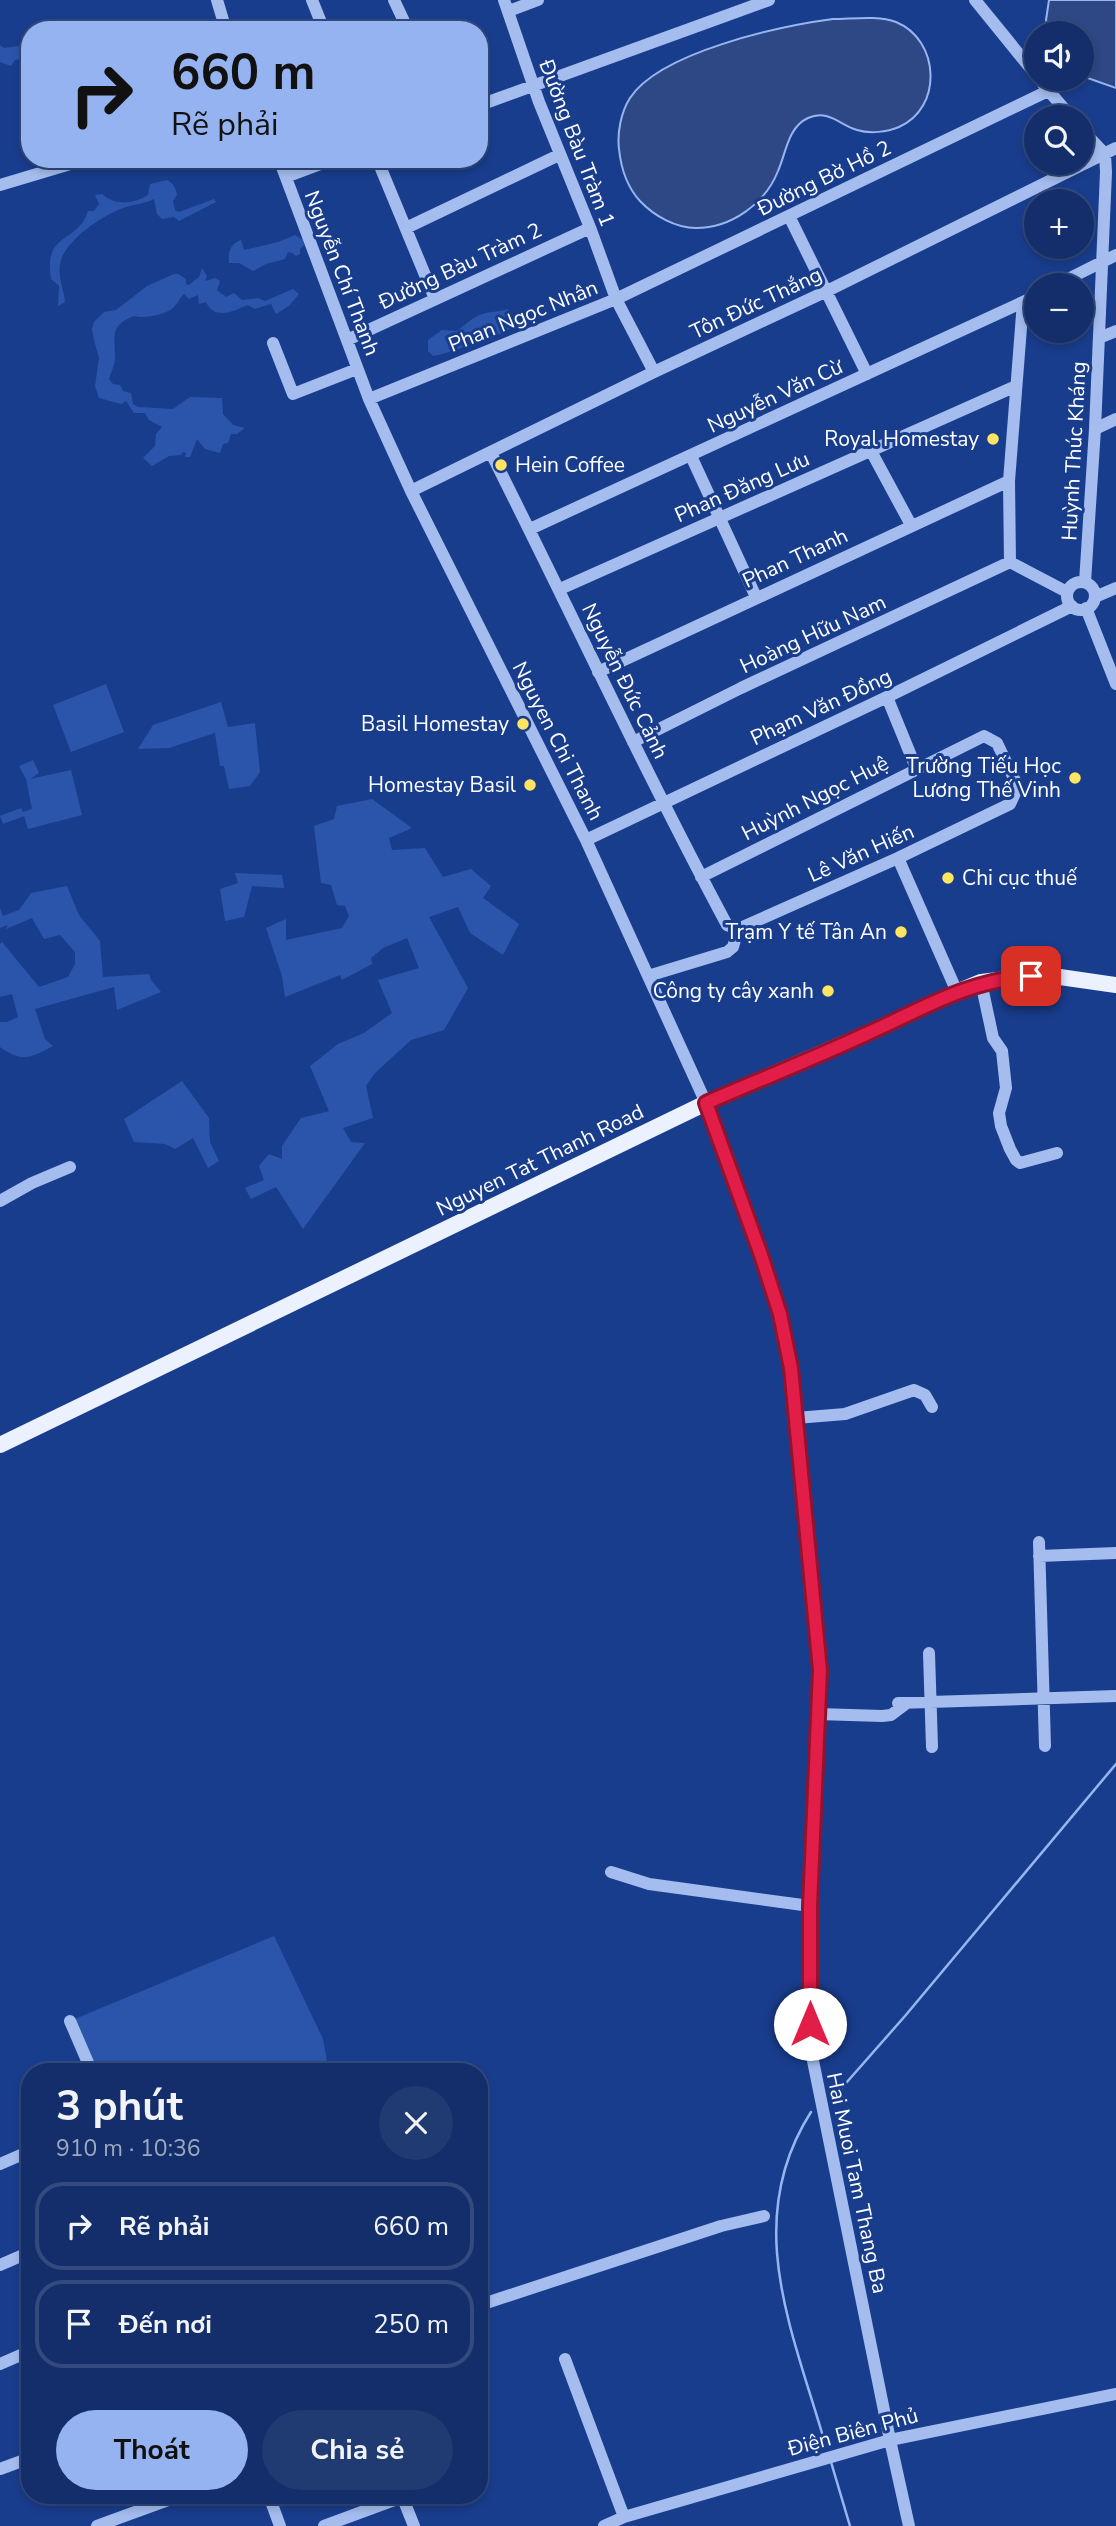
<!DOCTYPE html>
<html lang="vi">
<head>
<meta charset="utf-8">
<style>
  body { margin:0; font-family:"Nunito Sans",sans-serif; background:#203a72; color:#f1f3f6; height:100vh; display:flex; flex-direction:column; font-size:26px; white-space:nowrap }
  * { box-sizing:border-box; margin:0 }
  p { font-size:23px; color:#9da8c1 }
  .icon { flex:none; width:38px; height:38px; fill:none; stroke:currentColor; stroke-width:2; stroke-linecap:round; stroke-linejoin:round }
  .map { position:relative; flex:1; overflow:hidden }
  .side { position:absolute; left:21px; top:2063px; width:467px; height:441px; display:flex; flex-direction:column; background:#132e6a; border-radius:28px; box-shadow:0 4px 10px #0003,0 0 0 2px #324a7e }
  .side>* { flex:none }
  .banner { position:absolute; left:21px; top:21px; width:467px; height:147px; border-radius:28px; box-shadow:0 4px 10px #0003,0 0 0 2px #324a7e; background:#95b2f1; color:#111; overflow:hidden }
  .tools { position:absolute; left:1024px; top:21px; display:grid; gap:14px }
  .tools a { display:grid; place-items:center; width:70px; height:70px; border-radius:50%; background:#132e6a; box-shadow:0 4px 10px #0003,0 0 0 2px #324a7e; font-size:35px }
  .pin { position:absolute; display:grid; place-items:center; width:60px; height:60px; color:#fff; margin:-30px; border-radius:14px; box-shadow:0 4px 10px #0006 }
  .me { position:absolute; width:77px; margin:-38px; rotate:0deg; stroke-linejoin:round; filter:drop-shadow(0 0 5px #0008) }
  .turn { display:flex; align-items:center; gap:24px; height:147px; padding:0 35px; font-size:32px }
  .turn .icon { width:91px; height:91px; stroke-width:2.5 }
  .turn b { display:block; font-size:49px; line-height:60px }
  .round { display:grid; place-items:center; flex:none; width:74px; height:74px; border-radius:37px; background:#203a72 }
  .headline { display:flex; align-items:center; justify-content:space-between; height:119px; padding:0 35px }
  h1 { font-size:42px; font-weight:700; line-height:52px }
  .button { display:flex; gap:14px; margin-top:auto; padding:14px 35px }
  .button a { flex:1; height:80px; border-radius:42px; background:#95b2f1; color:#111; font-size:28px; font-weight:700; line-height:80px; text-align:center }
  .button a+a { background:#203a72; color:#f1f3f6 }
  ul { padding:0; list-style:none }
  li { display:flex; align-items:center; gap:21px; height:88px; margin:0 14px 10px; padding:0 21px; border:4px solid #324a7e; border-radius:28px }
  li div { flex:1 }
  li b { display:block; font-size:26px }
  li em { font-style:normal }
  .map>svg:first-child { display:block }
  .green { fill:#2b55ab }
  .water { fill:#2d4884; stroke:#97b6f1; stroke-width:2 }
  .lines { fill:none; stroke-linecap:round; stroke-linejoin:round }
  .stream { stroke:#97b6f1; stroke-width:2.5 }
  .minor { stroke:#a4bdee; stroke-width:12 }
  .major { stroke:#ecf1ff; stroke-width:16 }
  .route-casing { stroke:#92132f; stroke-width:18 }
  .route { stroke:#e11d48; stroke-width:12 }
  .poi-dot { fill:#ffe562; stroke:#193d8d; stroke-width:2.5 }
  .labels { text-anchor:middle; stroke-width:6; stroke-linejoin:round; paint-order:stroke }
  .street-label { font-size:21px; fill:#fff; stroke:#193d8d }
  .poi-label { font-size:21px; fill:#fff; stroke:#193d8d; text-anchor:end }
</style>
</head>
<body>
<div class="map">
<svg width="1116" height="2526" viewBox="0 0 1116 2526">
  <rect width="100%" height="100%" fill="#193d8d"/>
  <path class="green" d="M0,45L4,48L27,45L30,49V58L15,60L11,66L0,62Z
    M167,180C173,183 176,188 177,195L173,201L175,210L179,212L214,199L216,202L179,221L174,217L162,219L157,214L154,199C144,204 134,204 123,208C103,215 62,242 60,265C58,278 64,289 65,302L58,306L59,286L51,279C43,231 78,244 88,211H94L99,204L95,195L102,194C114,205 132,205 148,195L150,184Z
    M295,235L303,240L304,245L300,249V254L296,256L292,253L288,252L285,259L266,264L253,271L239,263H229C228,252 230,244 241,240L244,250L278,242Z
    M202,268L207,276L205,281L215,278L220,281L217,290L226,297L234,293L242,300L258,298L265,301L293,289L299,294L290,305L276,314L271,304L255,309L247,305C233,312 214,320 206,302L199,304L198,295L189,299L184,294C180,298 177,304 173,308C164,315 144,319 134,316C109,326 115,336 115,357C115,365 111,372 109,379L113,384L120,385L123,391L131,393L133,404L138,407L173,409L190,397L222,398L223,414L233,425L245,428L237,434H231L228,443L223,444L220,453L205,449L197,439L190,457H185L186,453L183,452L181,455L169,456L152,466L143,458L155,446L156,434L162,427L149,420L145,413H134L126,401L121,404L99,398L95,386L99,358L94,340L92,329L94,322L104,312L116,310L147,286L174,274H178L186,279V284L189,285L199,277Z
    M508,309L511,316L510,329L487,340L439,355L433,356L428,351V340L442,330L457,331C466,324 474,316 486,313C494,311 500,312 508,309Z
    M106,684L124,732L71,752L53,705Z
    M221,702L228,727L255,723L260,772L250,786L229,789L224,766H220L215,733L169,748L138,749L153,725Z
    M33,760L39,773L30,779L71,770L82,815L28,829L24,816L3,824L0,816L21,808L23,812L32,809L26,779L19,766Z
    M372,799L412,828L389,838L392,850L425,848L443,877L471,869L491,886L483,898L519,924L503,955L470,933L458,907L429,917L468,988L444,1030L411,1040L374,1074L366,1086L373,1118L343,1128L351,1142L365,1143L303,1229L276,1187L251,1199L245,1188L264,1180L259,1166L269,1154L282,1159V1146L301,1118L329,1111L310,1066L338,1044L364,1033L392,1013L378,980L419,968L407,938L383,948L371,958L372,964L342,980L340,975L285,997L282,976L266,928L286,919V940L342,928L349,916L345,906L337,905L331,885L321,883L314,826L334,819L337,806Z
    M235,873L282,875L284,888L252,886L244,917L225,921L220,889L238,883Z
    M67,886L79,915L100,941L103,977L149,974L151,980L161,992L117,1010L114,987L35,1009L45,1039L53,1046C30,1058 22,1063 0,1047V1022H7L18,1017L12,994L0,997V944L2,942L39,987L68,977L75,964V952L60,935L44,939L32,918L6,929L8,925L0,928V908L3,916L19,910L31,893Z
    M182,1081L209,1118L210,1142L219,1161L208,1168L193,1138L175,1149L165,1144L134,1142L124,1119Z
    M274,1936L323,2039L329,2072H92L70,2021Z"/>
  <path class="water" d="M1049,0H1116V88L1082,76V33H1049L1046,20Z
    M833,19C852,19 878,15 896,22C940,40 943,108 899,127C887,132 870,134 857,130C840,125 828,109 808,118C788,127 786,153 778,171C765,204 731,228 696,228C676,228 654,216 640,201C627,187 621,168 619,149C617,133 621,112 630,98C660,52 780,26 833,19Z"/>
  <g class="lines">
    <path class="stream" d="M832,2099L905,2016L1116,1764
      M811,2112C743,2218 790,2325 822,2433
      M831,2462L850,2526"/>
    <path class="minor" d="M217,0L226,30
      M312,0L324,30
      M394,0L408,30
      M504,0L539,102L591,230L616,299L654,372
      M975,0L1036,75
      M509,11L538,0
      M1043,84L1071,117
      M480,105L769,0
      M1082,130L1105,154L1106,172L1095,429L1085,582
      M279,159L369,399L411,491L586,840L706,1103L762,1255L780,1314L791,1368L820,1670L810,1906V2046L890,2440L909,2526
      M377,159L435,299
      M286,177L334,159
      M0,185L87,159
      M789,216L867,374
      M406,228L559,155
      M1056,285L1116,255
      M1099,338L1116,331
      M347,340L590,228
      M273,343L293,394L357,369
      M369,399L616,299L1048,91
      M1095,429L1116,419
      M871,451L911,525
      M491,453C570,610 644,770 727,925L738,929L898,858L1010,804L1018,787L997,743L984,736L701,877
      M691,456L756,597
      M411,491L654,372L827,291L1116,148
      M530,529L1036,296
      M1010,562L1009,481L1023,302
      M1010,562L1067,592
      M1067 596a14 14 0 1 1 28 0a14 14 0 1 1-28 0Z
      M560,589L1016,386
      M1095,597L1116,588
      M1086,608L1116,684
      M598,672L1009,481
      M887,697L916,768
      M633,742L741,688L1010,562
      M586,840L887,697L1072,606
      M898,858L957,992
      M648,976L727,952L733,947L738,929
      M981,982L993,1038L1002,1051L1006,1088L999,1113L1001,1126L1010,1149L1016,1160L1020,1163L1057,1153
      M0,1201L32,1183L70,1167
      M796,1418L845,1414L914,1390L925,1395L932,1407
      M1039,1542L1045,1746
      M1039,1556L1116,1553
      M929,1653L932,1747
      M898,1703L1116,1696
      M818,1714L882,1716L891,1715L907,1703
      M611,1872L649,1884L810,1906
      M70,2021L92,2072
      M0,2164L30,2151
      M0,2265L30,2252
      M480,2305L721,2226L764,2216
      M565,2359L624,2517
      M0,2364L30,2351
      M0,2469L30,2458
      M269,2496L280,2526
      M402,2496L414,2526
      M97,2526L179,2496
      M324,2526L405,2496
      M604,2526L624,2517L890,2440L1116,2394"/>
    <path class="major" d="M0,1445L706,1103L863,1035L957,992L981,982L1031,976H1053L1116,985"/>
  </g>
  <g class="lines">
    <g class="route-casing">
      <path id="route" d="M810,2024V1906L820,1670L791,1368L780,1314L761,1255L706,1103C759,1080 812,1059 864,1035C921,1010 967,980 1031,976"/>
    </g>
    <use href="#route" class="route"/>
  </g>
  <g class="poi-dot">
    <circle cx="993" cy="439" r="7"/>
    <circle cx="501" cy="465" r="7"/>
    <circle cx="523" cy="724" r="7"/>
    <circle cx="1075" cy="778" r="7"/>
    <circle cx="530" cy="785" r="7"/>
    <circle cx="948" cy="878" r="7"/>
    <circle cx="901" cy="932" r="7"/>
    <circle cx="828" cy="991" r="7"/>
  </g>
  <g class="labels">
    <g class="street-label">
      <text transform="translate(577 143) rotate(69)" y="7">Đường Bàu Tràm 1</text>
      <text transform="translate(824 178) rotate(-26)" y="7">Đường Bờ Hồ 2</text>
      <text transform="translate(460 266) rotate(-25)" y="7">Đường Bàu Tràm 2</text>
      <text transform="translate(342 273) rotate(69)" y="7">Nguyễn Chí Thanh</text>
      <text transform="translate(756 303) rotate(-25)" y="7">Tôn Đức Thắng</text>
      <text transform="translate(523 316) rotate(-22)" y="7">Phan Ngọc Nhân</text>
      <text transform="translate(775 396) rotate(-25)" y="7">Nguyễn Văn Cừ</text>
      <text transform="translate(1074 451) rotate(-87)" y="7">Huỳnh Thúc Kháng</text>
      <text transform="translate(742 487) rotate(-24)" y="7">Phan Đăng Lưu</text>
      <text transform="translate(795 558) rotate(-25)" y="7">Phan Thanh</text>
      <text transform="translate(813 634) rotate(-25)" y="7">Hoàng Hữu Nam</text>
      <text transform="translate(625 681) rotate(64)" y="7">Nguyễn Đức Cảnh</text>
      <text transform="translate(821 707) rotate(-25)" y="7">Phạm Văn Đồng</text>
      <text transform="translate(558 741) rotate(63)" y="7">Nguyen Chi Thanh</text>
      <text transform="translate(815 798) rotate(-27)" y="7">Huỳnh Ngọc Huệ</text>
      <text transform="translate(861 853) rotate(-24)" y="7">Lê Văn Hiến</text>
      <text transform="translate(540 1160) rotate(-26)" y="7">Nguyen Tat Thanh Road</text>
      <text transform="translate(857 2183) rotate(78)" y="7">Hai Muoi Tam Thang Ba</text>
      <text transform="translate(853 2432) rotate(-15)" y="7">Điện Biên Phủ</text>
    </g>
    <g class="poi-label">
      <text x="979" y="446">Royal Homestay</text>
      <text x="515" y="472" text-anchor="start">Hein Coffee</text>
      <text x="509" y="731">Basil Homestay</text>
      <text x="1061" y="773">Trường Tiếu Học<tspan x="1061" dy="24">Lương Thế Vinh</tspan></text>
      <text x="516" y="792">Homestay Basil</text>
      <text x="962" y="885" text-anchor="start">Chi cục thuế</text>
      <text x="887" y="939">Trạm Y tế Tân An</text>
      <text x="814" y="998">Công ty cây xanh</text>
    </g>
  </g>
</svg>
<div class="tools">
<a><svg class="icon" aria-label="sound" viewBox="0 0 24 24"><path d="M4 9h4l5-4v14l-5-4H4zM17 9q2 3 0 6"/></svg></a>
<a><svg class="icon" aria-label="search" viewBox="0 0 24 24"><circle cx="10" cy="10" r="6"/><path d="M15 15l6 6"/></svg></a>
<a>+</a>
<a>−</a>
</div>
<div class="pin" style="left:1031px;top:976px;background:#d93025"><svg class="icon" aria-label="arrive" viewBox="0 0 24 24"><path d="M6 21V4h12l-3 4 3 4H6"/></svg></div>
<svg class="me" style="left:810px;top:2024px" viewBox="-20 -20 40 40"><circle r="19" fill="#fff"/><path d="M0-13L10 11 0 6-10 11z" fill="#e11d48"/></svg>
<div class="banner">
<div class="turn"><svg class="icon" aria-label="right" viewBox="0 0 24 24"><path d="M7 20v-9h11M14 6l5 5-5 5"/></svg><div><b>660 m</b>Rẽ phải</div></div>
</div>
<section class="side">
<div class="headline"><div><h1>3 phút</h1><p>910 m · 10:36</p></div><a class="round"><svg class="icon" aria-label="close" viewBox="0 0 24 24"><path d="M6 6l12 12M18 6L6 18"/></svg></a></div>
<ul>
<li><svg class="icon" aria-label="right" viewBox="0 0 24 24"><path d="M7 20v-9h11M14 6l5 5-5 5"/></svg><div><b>Rẽ phải</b></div><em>660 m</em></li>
<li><svg class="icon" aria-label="arrive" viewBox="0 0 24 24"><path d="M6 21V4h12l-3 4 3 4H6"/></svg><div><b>Đến nơi</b></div><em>250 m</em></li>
</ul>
<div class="button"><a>Thoát</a><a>Chia sẻ</a></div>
</section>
</div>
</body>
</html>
